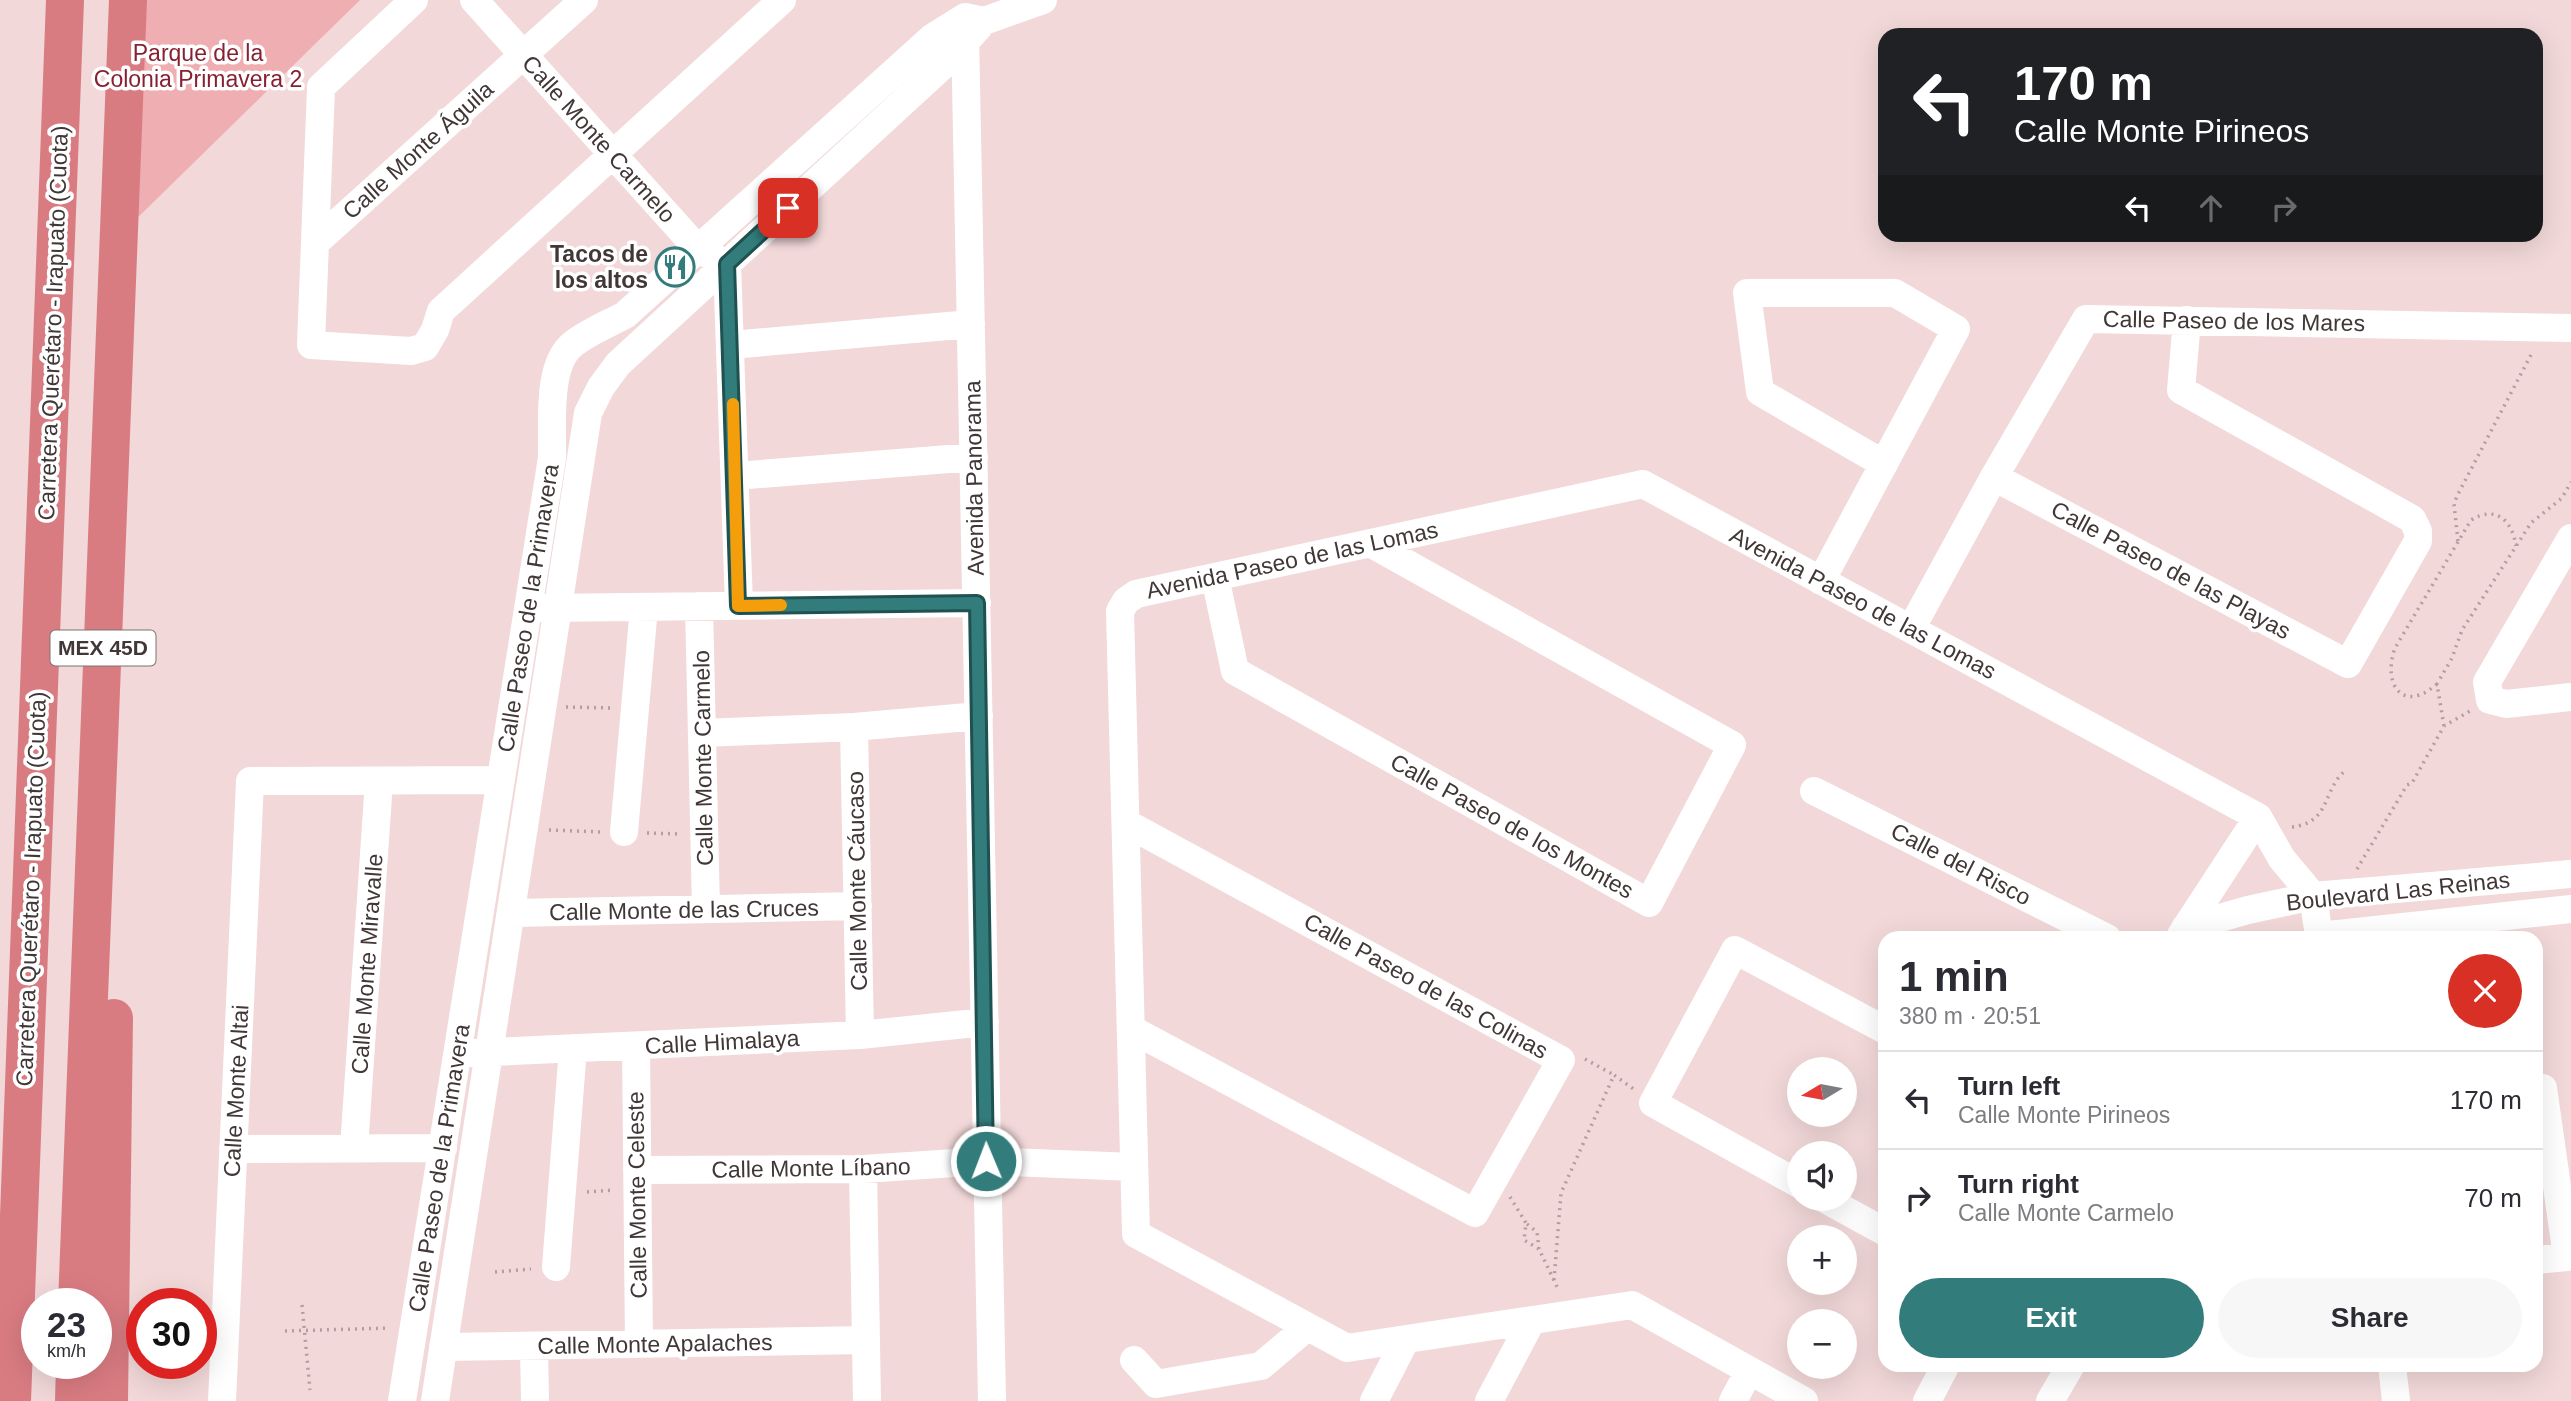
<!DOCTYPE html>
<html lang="en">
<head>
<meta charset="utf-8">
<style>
  body { margin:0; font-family:Arial,sans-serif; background:#f7f7f7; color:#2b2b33; height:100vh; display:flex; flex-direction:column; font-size:26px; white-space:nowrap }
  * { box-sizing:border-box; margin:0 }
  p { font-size:23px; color:#7c7c81 }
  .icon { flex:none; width:38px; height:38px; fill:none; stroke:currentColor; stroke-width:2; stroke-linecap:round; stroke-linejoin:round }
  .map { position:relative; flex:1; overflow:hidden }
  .panel { position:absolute; left:1878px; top:931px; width:665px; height:441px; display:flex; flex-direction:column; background:#fff; border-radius:21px; box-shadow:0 7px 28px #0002 }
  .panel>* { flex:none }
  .top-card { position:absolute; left:1878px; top:28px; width:665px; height:214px; border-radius:21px; box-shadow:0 7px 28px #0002; background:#202124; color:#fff; overflow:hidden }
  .needle { width:46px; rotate:260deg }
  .controls { position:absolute; left:1787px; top:1057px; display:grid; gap:14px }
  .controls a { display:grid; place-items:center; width:70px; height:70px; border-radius:50%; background:#fff; box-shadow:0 7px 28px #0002; font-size:35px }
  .speed { position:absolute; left:21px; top:1288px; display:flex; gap:14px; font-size:35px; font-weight:700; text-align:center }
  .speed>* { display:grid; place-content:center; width:91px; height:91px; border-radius:50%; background:#fff; box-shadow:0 7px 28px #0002; line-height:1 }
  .speed small { font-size:18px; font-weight:400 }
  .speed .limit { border:10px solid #d22; background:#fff; color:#111 }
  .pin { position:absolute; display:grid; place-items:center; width:60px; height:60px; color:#fff; margin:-30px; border-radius:14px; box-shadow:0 4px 10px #0006 }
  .me { position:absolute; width:77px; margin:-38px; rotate:359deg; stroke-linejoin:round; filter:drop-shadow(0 0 5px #0008) }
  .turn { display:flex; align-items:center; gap:24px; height:147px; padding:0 21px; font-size:32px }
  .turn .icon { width:91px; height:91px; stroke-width:2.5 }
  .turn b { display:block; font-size:49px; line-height:60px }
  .lanes { display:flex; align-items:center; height:66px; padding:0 21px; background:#0003; justify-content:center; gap:35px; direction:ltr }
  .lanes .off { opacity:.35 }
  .round { display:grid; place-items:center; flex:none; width:74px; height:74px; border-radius:37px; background:#f7f7f7 }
  .summary { display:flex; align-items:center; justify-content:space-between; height:119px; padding:0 21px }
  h1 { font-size:42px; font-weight:700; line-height:52px }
  .cta { display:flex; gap:14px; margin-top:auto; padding:14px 21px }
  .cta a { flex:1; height:80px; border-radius:42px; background:#327c7c; color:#fff; font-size:28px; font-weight:700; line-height:80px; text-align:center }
  .cta a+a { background:#f7f7f7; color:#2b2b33 }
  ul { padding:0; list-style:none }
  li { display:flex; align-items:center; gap:21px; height:98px; padding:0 21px; border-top:2px solid #e1e1e2 }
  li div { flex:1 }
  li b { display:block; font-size:26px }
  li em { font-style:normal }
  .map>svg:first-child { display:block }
  .green { fill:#efaeb1 }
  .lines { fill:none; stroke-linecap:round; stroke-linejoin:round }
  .path { stroke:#b39e9f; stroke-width:3.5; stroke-dasharray:2 5; stroke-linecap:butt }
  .minor { stroke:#fff; stroke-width:28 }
  .highway { stroke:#d97c82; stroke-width:38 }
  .route-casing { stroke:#205151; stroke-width:18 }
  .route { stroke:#327c7c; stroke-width:12 }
  .slow { stroke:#f59e0b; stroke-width:12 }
  .labels { text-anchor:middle; stroke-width:7; stroke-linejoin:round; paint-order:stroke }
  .shield { fill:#fff; stroke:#7a7373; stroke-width:2 }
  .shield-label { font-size:21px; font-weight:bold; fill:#413737 }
  .park-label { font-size:23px; fill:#872132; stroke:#fff }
  .street-label { font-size:23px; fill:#413737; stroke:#fff }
  .poi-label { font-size:23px; font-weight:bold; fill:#413737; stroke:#fff; text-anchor:end }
</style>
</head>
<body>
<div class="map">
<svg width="2571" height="1401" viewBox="0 0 2571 1401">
  <rect width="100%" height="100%" fill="#f2d8d9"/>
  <path class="green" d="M133,0H360L126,229Z"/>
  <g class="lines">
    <path class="path" d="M2458,541L2454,504L2457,496L2533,351
      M2437,684C2403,714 2382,685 2395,648L2471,520C2496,505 2512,520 2516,546
      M566,707L611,708
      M2444,726L2437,684L2452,658L2462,630L2531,523L2562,498L2571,482
      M2292,827C2332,822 2321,791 2346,770
      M549,830L601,832
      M647,833L681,834
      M2357,869L2407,785L2412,783L2444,726L2470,711
      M1585,1059L1614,1075
      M587,1192L614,1190
      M1510,1197L1526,1223L1524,1240L1539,1249L1559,1291
      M1527,1224L1537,1232L1539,1249
      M495,1272L531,1269
      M1554,1280L1561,1193L1614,1075L1635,1090
      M302,1305L310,1390
      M285,1331L390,1328"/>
    <path class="minor" d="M414,0L321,87L311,345L411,351L425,347L435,330L441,311L782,0
      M474,0L698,249L727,264L739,606
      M965,32L992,1401
      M315,243L584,0
      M731,345L971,324
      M735,476L974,457
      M1994,477L2348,664L2418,541V531L2412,519L2181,390L2187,320
      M2571,538L2487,682L2490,700L2506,704L2571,697
      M1215,577L1235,671L1649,903L1732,745L1370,543
      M1821,581L1956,329L1895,293H1747L1760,392L1884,464
      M699,606L706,909
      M542,608L977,603
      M1911,629L1994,477L2086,319L2571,328
      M854,727L860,1035
      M702,733L854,727L979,716
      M1814,791L2107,938
      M1126,823L1561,1060L1475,1213L1131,1029
      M624,832L644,607
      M511,913L858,906
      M2185,928L2248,910L2313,896L2571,874
      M2181,935L2258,817
      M2319,936L2571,909
      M636,1046L639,1344
      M471,1053L860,1035L985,1022
      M2536,1089L2543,1088L2567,1257L2536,1260
      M354,1148L379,781
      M233,1149L443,1148
      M863,1169L867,1401
      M637,1170L863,1169L986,1161L1134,1167
      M1799,1184L1653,1103L1735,950L1885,1030
      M1825,1199L1885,1232
      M556,1267L573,1048
      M534,1346L535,1401
      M443,1347L866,1340
      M1134,1360L1156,1384L1261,1366L1307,1327
      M2392,1365L2396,1401
      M222,1401L250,781L501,780
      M402,1401L552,458C553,426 546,365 573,344C588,332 608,324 625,315L933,37L965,17L984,21L1043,0
      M435,1401L588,413L601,387L618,364L951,58L984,21
      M1374,1401L1406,1339
      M1489,1401L1532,1320
      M1733,1401L1749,1371
      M1804,1401L1632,1305L1347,1348L1136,1234L1120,611L1126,601L1136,594L1643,484L2258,817L2282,859L2313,896L2319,936
      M1927,1401L1946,1365
      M2050,1401L2071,1365"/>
    <path class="highway" d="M77,1304L128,0
      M12,1401L65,0
      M74,1401L75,1363
      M109,1401L114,1018"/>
  </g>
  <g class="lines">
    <g class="route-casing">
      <path id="route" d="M788,208L727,264L738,606L977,603L986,1161"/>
    </g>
    <use href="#route" class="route"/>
    <path class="slow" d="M733,404L738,606L781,605"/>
  </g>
  <defs>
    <g id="restaurant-ring" transform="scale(2.0125)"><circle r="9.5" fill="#fff" stroke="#327c7c" stroke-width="1.5"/><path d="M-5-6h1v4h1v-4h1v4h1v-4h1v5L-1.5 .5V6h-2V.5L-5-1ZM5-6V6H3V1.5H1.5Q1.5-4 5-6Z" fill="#327c7c"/></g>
  </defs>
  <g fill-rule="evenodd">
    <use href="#restaurant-ring" x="675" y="267"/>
  </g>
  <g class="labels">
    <rect class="shield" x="50.5" y="630.5" width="105" height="35" rx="5"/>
    <g class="shield-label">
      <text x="103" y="655">MEX 45D</text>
    </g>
    <g class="park-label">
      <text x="198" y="61">Parque de la<tspan x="198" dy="26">Colonia Primavera 2</tspan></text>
    </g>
    <g class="street-label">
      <text transform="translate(599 139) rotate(48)" y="8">Calle Monte Carmelo</text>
      <text transform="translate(418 150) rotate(-42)" y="8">Calle Monte Águila</text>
      <text transform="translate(2234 321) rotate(1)" y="8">Calle Paseo de los Mares</text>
      <text transform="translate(53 323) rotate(-88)" y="8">Carretera Querétaro - Irapuato (Cuota)</text>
      <text transform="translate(974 478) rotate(-91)" y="8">Avenida Panorama</text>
      <text transform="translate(1292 560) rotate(-12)" y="8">Avenida Paseo de las Lomas</text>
      <text transform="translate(2171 570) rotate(28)" y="8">Calle Paseo de las Playas</text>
      <text transform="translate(1863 603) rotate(28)" y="8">Avenida Paseo de las Lomas</text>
      <text transform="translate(528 608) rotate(-81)" y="8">Calle Paseo de la Primavera</text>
      <text transform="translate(703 758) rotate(-91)" y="8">Calle Monte Carmelo</text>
      <text transform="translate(1512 826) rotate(29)" y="8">Calle Paseo de los Montes</text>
      <text transform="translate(1961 864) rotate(27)" y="8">Calle del Risco</text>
      <text transform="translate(857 881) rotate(-91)" y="8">Calle Monte Cáucaso</text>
      <text transform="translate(31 889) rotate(-88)" y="8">Carretera Querétaro - Irapuato (Cuota)</text>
      <text transform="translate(2398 891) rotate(-6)" y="8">Boulevard Las Reinas</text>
      <text transform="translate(684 910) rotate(-1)" y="8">Calle Monte de las Cruces</text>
      <text transform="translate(367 964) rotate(-86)" y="8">Calle Monte Miravalle</text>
      <text transform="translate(1426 986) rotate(29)" y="8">Calle Paseo de las Colinas</text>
      <text transform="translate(722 1042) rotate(-3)" y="8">Calle Himalaya</text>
      <text transform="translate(236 1091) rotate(-87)" y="8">Calle Monte Altai</text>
      <text transform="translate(439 1168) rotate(-81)" y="8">Calle Paseo de la Primavera</text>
      <text transform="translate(811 1168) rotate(-1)" y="8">Calle Monte Líbano</text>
      <text transform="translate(637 1195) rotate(-91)" y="8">Calle Monte Celeste</text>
      <text transform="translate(655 1344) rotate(-1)" y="8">Calle Monte Apalaches</text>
    </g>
    <g class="poi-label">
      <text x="648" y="262">Tacos de<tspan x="648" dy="26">los altos</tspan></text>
    </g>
  </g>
</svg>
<div class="controls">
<a><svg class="needle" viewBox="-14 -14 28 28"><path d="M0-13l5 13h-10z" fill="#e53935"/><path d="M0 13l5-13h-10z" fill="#7c7c81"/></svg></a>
<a><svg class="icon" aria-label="sound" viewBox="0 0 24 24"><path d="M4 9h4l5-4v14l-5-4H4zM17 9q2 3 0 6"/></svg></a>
<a>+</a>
<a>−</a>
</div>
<div class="speed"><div>23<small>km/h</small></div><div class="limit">30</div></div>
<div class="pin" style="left:788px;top:208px;background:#d93025"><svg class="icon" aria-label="arrive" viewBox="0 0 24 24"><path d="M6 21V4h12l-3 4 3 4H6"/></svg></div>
<svg class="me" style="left:986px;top:1161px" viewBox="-20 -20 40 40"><circle r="17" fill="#327c7c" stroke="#fff" stroke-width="3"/><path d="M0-11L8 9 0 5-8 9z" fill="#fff"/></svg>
<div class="top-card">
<div class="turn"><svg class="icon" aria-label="left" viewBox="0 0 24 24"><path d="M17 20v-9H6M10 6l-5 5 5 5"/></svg><div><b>170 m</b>Calle Monte Pirineos</div></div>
<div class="lanes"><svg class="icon" aria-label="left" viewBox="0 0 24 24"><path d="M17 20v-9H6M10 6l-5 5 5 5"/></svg><svg class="icon off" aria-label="ahead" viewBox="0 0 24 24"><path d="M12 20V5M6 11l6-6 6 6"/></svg><svg class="icon off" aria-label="right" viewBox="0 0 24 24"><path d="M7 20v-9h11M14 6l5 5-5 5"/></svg></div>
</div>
<section class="panel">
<div class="summary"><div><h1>1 min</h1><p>380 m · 20:51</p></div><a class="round" style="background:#d93025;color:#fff"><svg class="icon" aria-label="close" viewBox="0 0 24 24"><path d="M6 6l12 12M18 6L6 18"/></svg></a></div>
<ul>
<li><svg class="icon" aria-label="left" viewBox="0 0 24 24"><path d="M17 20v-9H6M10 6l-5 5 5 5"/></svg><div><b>Turn left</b><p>Calle Monte Pirineos</p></div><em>170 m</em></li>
<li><svg class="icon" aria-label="right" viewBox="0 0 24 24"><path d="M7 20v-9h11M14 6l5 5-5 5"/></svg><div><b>Turn right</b><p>Calle Monte Carmelo</p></div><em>70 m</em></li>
</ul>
<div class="cta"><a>Exit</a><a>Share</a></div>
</section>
</div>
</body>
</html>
